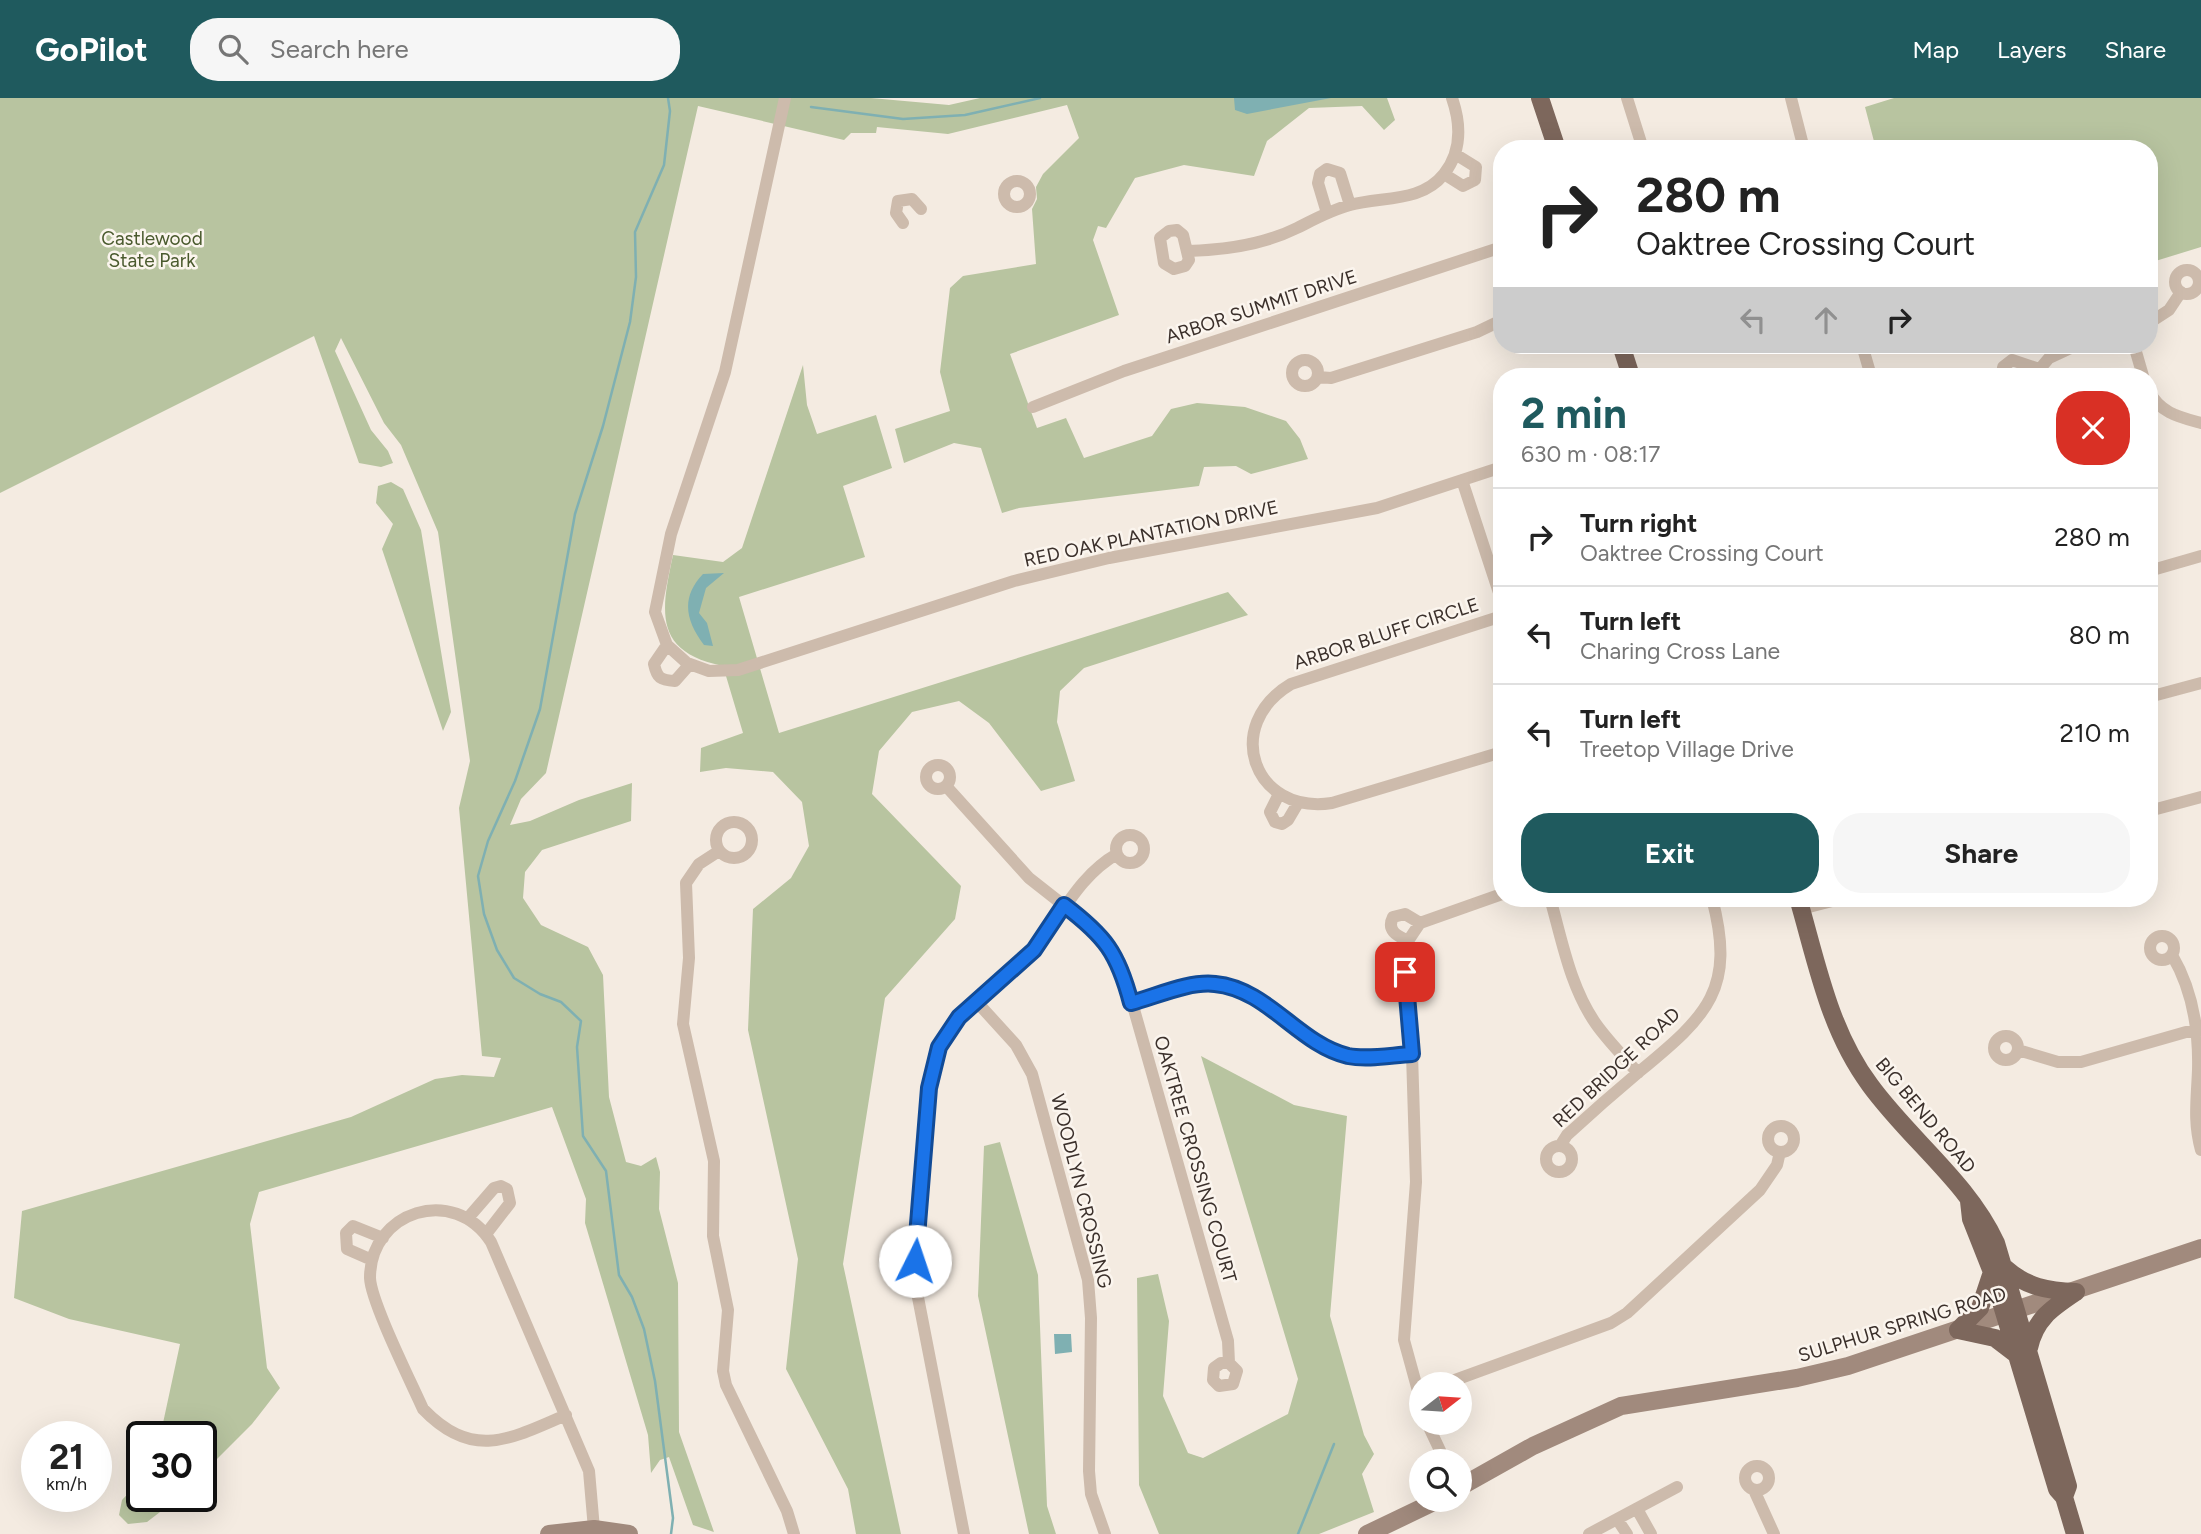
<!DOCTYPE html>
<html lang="en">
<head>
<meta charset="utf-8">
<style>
  body { margin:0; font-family:Figtree,sans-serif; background:#f6f6f6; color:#222; height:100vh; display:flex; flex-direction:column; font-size:26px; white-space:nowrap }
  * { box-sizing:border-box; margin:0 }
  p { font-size:23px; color:#767676 }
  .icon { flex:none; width:38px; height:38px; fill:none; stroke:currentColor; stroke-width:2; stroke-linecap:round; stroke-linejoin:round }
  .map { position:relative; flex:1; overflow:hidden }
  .side { position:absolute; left:1493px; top:270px; width:665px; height:539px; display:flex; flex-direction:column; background:#fff; border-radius:28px; box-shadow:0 7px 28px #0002 }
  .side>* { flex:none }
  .hud { position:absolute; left:1493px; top:42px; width:665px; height:214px; border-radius:28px; box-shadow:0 7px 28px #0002; background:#fff; color:#222; overflow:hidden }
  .needle { width:46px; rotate:73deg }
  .fabs { position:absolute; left:1409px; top:1274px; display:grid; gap:14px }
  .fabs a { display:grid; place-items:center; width:63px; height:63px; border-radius:50%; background:#fff; box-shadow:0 7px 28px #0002; font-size:35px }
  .speed { position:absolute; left:21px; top:1323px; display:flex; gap:14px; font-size:35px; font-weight:700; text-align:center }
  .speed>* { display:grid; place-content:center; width:91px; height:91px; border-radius:50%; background:#fff; box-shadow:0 7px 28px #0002; line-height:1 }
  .speed small { font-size:18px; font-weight:400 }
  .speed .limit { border:4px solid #111; border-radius:10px; background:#fff; color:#111 }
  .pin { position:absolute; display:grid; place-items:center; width:60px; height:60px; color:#fff; margin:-30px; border-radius:14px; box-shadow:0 4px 10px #0006 }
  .me { position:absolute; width:77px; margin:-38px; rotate:4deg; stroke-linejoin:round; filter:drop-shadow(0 0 5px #0008) }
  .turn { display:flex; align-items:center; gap:24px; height:147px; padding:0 28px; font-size:32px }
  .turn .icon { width:91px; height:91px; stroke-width:2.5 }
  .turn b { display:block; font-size:49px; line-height:60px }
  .lanes { display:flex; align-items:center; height:66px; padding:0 28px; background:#0003; justify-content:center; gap:35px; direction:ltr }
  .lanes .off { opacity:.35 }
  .round { display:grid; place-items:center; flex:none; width:74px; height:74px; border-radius:28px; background:#f6f6f6 }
  .headline { display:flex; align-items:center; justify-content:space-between; height:119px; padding:0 28px }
  h1 { font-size:42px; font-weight:700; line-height:52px; color:#1f5a5e }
  .button { display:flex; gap:14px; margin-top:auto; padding:14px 28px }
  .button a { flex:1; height:80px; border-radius:28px; background:#1f5a5e; color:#fff; font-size:28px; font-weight:700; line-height:80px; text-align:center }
  .button a+a { background:#f6f6f6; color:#222 }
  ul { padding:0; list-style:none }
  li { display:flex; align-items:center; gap:21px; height:98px; padding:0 28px; border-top:2px solid #e0e0e0 }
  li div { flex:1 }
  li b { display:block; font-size:26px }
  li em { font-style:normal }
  header { display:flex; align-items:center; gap:42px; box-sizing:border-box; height:98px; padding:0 35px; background:#1f5a5e; color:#fff }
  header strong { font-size:33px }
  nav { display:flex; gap:38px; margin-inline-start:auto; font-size:24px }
  .search { width:490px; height:63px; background:#f6f6f6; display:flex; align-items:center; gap:18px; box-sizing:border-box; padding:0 24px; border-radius:28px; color:#767676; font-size:26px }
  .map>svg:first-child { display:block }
  .green { fill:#b8c4a0 }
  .water { fill:#7fb0b2 }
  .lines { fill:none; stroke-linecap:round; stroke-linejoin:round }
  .stream { stroke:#7fb0b2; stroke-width:2.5 }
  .street { stroke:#cdbbac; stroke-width:12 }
  .secondary { stroke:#a18a7d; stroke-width:18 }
  .primary { stroke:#7d675c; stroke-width:18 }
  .route-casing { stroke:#114b97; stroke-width:18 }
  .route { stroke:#1a73e8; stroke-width:12 }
  .labels { text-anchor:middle; stroke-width:5; stroke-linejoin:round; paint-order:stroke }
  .park-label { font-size:19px; fill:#4a5a2e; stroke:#fbf5ee }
  .street-label { font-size:19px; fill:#3b302b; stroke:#fbf5ee }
</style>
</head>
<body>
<header>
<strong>GoPilot</strong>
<div class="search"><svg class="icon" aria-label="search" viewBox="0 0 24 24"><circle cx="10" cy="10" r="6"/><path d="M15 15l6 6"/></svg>Search here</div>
<nav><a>Map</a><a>Layers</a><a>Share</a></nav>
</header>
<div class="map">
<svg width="2201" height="1436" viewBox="0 0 2201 1436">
  <rect width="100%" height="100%" fill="#f4ebe1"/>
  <path class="green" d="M0,0H871L949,7L980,0H1387L1395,22L1384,32L1362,8L1309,10L1267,43L1254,78L1184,67L1135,80L1106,130L1098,128L1093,142L1119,217L1010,256L1037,330L1066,320L1084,360L1152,338L1171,311L1197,305L1245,309L1286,323L1300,341L1308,361L1251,376L1236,368L1204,369L1199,388L1019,410L1002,415L981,350L954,345L904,365L895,331L950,313L940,274L950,190L963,178L1036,166L1032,111L1037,101L1036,89L1043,76L1079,40L1067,7L948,36L877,29L876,35H851L844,42L698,8L546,675L521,701L510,727L530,723L579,702L632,685L631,723L542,752L525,774L523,800L541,827L588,849L603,877L609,999L626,1064L641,1068L656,1059L660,1074L659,1111L678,1185L679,1334L714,1434L693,1427L669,1359L660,1362L651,1375L648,1337L585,1125L586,1101L552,1009L259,1094L250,1126L267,1270L280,1290L252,1326L201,1377V1339H160L180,1246L69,1221L14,1200L22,1113L351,1019L435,981L462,977L494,979L501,960L482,958L459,710L470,663L438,434L401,347L384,325L341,240L335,253L371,332L388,353L393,365L381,369L359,365L314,238L0,395Z
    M1894,0H2201V149L2149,165V51H1876L1865,9Z
    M803,267L807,307L817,336L876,317L892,370L843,388L865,459L739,499L779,635L1228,494L1248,517L1084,570L1060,593L1057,624L1075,683L1041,693L989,625L959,603L912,614L879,653L872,696L961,788L955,821L885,900L843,1166L901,1436H856L848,1391L786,1271L798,1161L748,932L753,811L791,780L809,748L802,704L773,674L726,670L700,674L701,650L743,635L723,568C653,554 661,513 673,457L723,464L742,450Z
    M391,384L403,391L421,432L451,614L443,633L382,451L393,426L376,405L378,388Z
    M1201,958L1294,1007L1347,1018L1330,1218L1364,1337L1374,1356L1362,1376L1374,1414L1319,1436H1159L1139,1387L1137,1180L1158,1176L1169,1223L1163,1298L1188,1355L1203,1360L1288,1316L1298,1281Z
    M1000,1044L1038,1177L1047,1408L1056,1436H1029L978,1198L984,1048Z
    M142,1381V1398H181L147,1424L128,1426L119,1417L122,1402Z"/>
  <path class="water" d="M1234,0H1331L1247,16L1235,12Z
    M724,475L706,490L699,515L707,525L713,548L704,547C685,522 681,499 703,476Z
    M1054,1236H1071L1072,1254L1055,1256Z"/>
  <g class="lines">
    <path class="stream" d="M668,0L670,13L664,67L635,134L636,179L630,224L603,328L575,416L540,611L515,683L488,743L478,778L484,816L497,852L514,880L540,896L561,904L581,923L577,949L583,1038L606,1073L619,1177L632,1199L644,1231L655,1283L673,1420L671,1436
      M811,9L903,21L965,17L1040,0
      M1298,1436L1334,1346"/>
    <path class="street" d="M785,0L725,274L671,436L655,514L667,547L687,565L709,573L738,572L1014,483L1109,460L1377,410L1502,369
      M1627,0L1643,51
      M1791,0L1804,51
      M1444,76L1463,88L1475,82L1476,69L1455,56
      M1004 96a13 13 0 1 1 26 0a13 13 0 1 1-26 0Z
      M1327,115L1318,85L1320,76L1327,71L1340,75L1350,107
      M903,125L896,115L898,103L912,101L921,111
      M1177,132L1183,137L1189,162L1185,168L1174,171L1164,165L1160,140L1169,133Z
      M1188,153C1226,152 1263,147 1297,130C1315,121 1331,112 1350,107C1382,98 1421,105 1444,76C1462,53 1461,26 1452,0
      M2175 184a12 12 0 1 1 24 0a12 12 0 1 1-24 0Z
      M2149,225L2169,212L2181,194
      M1862,247L1871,278
      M2134,247L2143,278
      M1292 275a13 13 0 1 1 26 0a13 13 0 1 1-26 0Z
      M2003,278V269L2012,262L2039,271
      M2034,278L2049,260L2077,247
      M1318,279L1331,280L1477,234L1502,222
      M2149,293C2160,315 2179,319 2201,325
      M1033,309L1124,273L1502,149
      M1462,382L1502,504
      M2149,473L2201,458
      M1502,518L1291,586C1222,627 1253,717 1332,705L1502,654
      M667,547L654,566C657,580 660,582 675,583L690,566
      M2149,599L2201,585
      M926 679a12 12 0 1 1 24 0a12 12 0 1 1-24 0Z
      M946,688L1029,780L1099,835L1122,869L1228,1243L1229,1265L1237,1273L1233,1286L1219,1288L1213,1282L1214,1270L1221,1265H1229
      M1279,696L1270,714L1275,724L1282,726L1288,722L1298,705
      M2149,713L2201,699
      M716 742a18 18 0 1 1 36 0a18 18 0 1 1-36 0Z
      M1116 751a14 14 0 1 1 28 0a14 14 0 1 1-28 0Z
      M719,753L699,766L686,785L689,860L683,926L714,1063L713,1138L728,1212L723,1273L726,1287L787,1413L794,1436
      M1550,800C1562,842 1570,889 1596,926C1608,943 1624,959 1638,975
      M1801,811L1844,800
      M2150 850a12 12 0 1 1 24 0a12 12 0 1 1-24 0Z
      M1408,843C1398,838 1386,833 1393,819L1405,816L1420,825
      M2172,857C2192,891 2199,933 2198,972C2197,1000 2193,1024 2201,1052
      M976,903L1016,947L1032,976L1088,1182L1091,1220L1089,1373L1091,1396L1105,1436
      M1131,905C1157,898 1188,883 1215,886C1268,891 1298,946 1348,958C1368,962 1392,957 1412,956
      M1994 950a12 12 0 1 1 24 0a12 12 0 1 1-24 0Z
      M2018,952L2058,964H2081L2186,934H2197
      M1768 1041a13 13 0 1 1 26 0a13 13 0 1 1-26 0Z
      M1560,1048L1567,1037C1591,1015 1615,994 1640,973C1708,917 1736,891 1712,800
      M1546 1061a13 13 0 1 1 26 0a13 13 0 1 1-26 0Z
      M468,1120L494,1090L501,1088L507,1091L510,1105L486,1136
      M372,1162L347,1151L346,1135L353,1128L383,1140
      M915,1176H895L887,1170L885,1161L894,1148L916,1149
      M1444,1286L1611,1225L1627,1215L1760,1092L1777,1067L1780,1054
      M1421,1304L1404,1242L1416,1084L1412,956L1405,888L1408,843L1420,825L1502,796
      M566,1317C509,1342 472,1362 423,1311C411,1284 371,1204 370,1180C370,1113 454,1086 491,1144L589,1373L594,1431
      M1427,1325L1445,1363
      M1745 1380a12 12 0 1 1 24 0a12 12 0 1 1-24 0Z
      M1754,1392L1774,1436
      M1637,1411L1651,1436
      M1617,1421L1627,1436
      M964,1436L915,1184L933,965C957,905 994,897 1032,854C1060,821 1078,778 1117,756
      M1589,1436L1677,1389"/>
    <path class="secondary" d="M1460,1389L1533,1348L1621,1308L1797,1280L1848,1268L2201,1150
      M549,1436L594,1431L629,1436
      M1367,1436L1438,1402"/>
    <path class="primary" d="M1540,0L1557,51
      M1621,247L1631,278
      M1798,800C1817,865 1829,932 1870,987C1910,1042 1967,1083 1996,1145L2068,1388L2064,1399
      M1969,1103L1971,1121L1992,1174L2057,1391L2064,1399L2075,1436
      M2005,1170C2026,1189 2048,1193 2076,1194
      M1958,1232L1980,1210L1992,1174
      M1958,1232L1995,1240L2016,1256
      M2029,1250C2035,1221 2052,1210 2076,1194"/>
  </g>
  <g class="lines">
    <g class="route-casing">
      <path id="route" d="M915,1163L929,990L939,949L959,919L1034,852L1064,807C1105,838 1118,855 1131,905C1157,898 1189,883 1215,886C1268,891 1298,946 1348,958C1368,962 1392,957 1412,956L1405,874"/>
    </g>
    <use href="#route" class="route"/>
  </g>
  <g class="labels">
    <g class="park-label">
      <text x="152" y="147">Castlewood<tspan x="152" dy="22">State Park</tspan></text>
    </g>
    <g class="street-label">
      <text transform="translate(1261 208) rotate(-18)" y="7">ARBOR SUMMIT DRIVE</text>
      <text transform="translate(1151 435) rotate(-12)" y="7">RED OAK PLANTATION DRIVE</text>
      <text transform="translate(1386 535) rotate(-18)" y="7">ARBOR BLUFF CIRCLE</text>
      <text transform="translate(1616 969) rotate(-43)" y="7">RED BRIDGE ROAD</text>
      <text transform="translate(1926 1017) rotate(50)" y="7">BIG BEND ROAD</text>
      <text transform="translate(1196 1061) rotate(74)" y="7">OAKTREE CROSSING COURT</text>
      <text transform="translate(1082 1093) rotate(76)" y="7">WOODLYN CROSSING</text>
      <text transform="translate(1902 1226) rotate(-17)" y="7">SULPHUR SPRING ROAD</text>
    </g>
  </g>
</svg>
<div class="fabs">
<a><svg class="needle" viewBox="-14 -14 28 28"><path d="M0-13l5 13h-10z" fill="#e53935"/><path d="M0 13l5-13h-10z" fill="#767676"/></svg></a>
<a><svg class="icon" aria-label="search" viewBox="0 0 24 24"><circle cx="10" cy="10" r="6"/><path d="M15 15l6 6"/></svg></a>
</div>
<div class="speed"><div>21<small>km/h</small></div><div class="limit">30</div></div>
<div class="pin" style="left:1405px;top:874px;background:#d93025"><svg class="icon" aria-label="arrive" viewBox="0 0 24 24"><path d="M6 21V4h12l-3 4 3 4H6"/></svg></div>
<svg class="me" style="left:915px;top:1163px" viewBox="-20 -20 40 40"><circle r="19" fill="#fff"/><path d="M0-13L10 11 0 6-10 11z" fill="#1a73e8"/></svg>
<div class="hud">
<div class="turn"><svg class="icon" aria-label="right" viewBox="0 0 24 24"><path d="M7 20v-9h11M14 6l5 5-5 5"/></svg><div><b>280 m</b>Oaktree Crossing Court</div></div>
<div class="lanes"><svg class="icon off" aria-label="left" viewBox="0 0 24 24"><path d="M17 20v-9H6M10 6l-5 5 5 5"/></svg><svg class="icon off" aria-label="ahead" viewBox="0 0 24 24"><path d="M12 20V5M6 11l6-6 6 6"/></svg><svg class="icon" aria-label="right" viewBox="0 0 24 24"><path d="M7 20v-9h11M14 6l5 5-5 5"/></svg></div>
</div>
<section class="side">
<div class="headline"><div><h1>2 min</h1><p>630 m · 08:17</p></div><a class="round" style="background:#d93025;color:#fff"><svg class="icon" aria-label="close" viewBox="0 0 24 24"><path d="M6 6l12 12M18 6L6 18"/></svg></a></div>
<ul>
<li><svg class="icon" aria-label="right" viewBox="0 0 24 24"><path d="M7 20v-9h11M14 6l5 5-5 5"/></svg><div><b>Turn right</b><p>Oaktree Crossing Court</p></div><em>280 m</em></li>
<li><svg class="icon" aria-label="left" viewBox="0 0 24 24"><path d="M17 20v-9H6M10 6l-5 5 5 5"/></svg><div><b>Turn left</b><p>Charing Cross Lane</p></div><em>80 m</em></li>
<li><svg class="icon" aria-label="left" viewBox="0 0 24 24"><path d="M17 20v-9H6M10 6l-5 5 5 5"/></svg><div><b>Turn left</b><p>Treetop Village Drive</p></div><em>210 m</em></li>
</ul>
<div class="button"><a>Exit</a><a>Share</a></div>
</section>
</div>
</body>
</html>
